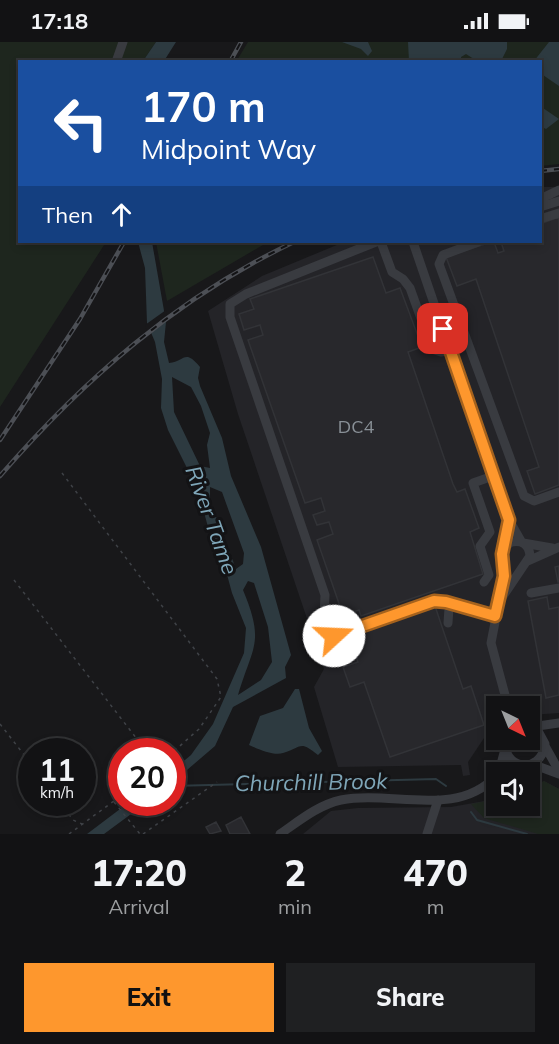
<!DOCTYPE html>
<html lang="en">
<head>
<meta charset="utf-8">
<style>
  body { margin:0; font-family:Mulish,sans-serif; background:#1f2022; color:#f1f3f6; height:100vh; display:flex; flex-direction:column; font-size:22px; white-space:nowrap }
  * { box-sizing:border-box; margin:0 }
  p { font-size:20px; color:#9c9ea0 }
  .icon { flex:none; width:33px; height:33px; fill:none; stroke:currentColor; stroke-width:2; stroke-linecap:round; stroke-linejoin:round }
  .map { position:relative; height:792px; overflow:hidden }
  .panel { display:flex; flex-direction:column; background:#121214; flex:1 }
  .panel>* { flex:none }
  .top-card { position:absolute; left:18px; top:18px; width:524px; height:183px; border-radius:0px; box-shadow:0 3px 9px #0003,0 0 0 2px #313234; background:#1a4fa0; color:#fff; overflow:hidden }
  .needle { width:39px; rotate:137deg }
  .buttons { position:absolute; left:486px; top:654px; display:grid; gap:12px }
  .buttons a { display:grid; place-items:center; width:54px; height:54px; border-radius:0px; background:#121214; box-shadow:0 3px 9px #0003,0 0 0 2px #313234; font-size:30px }
  .speed { position:absolute; left:18px; top:696px; display:flex; gap:12px; font-size:30px; font-weight:700; text-align:center }
  .speed>* { display:grid; place-content:center; width:78px; height:78px; border-radius:50%; background:#121214; box-shadow:0 3px 9px #0003,0 0 0 2px #313234; line-height:1 }
  .speed small { font-size:15px; font-weight:400 }
  .speed .limit { border:9px solid #d22; background:#fff; color:#111 }
  .pin { position:absolute; display:grid; place-items:center; width:51px; height:51px; color:#fff; margin:-26px; border-radius:12px; box-shadow:0 3px 9px #0006 }
  .me { position:absolute; width:66px; margin:-33px; rotate:70deg; stroke-linejoin:round; filter:drop-shadow(0 0 4px #0008) }
  .turn { display:flex; align-items:center; gap:21px; height:126px; padding:0 24px; font-size:27px }
  .turn .icon { width:78px; height:78px; stroke-width:2.5 }
  .turn b { display:block; font-size:42px; line-height:51px }
  .then { display:flex; align-items:center; height:57px; padding:0 24px; background:#0003; gap:12px; font-size:22px }
  .eta { display:flex; justify-content:space-evenly; align-items:center; height:102px; text-align:center }
  .eta b { font-size:36px; font-weight:800; line-height:42px }
  .action { display:flex; gap:12px; margin-top:auto; padding:12px 24px }
  .action a { flex:1; height:69px; border-radius:0px; background:#fe972d; color:#111; font-size:24px; font-weight:800; line-height:69px; text-align:center }
  .action a+a { background:#1f2022; color:#f1f3f6 }
  .status { display:flex; justify-content:space-between; align-items:center; height:42px; padding:0 30px; background:#121214; direction:ltr }
  .status svg { height:16px; fill:currentColor }
  .map>svg:first-child { display:block }
  .built { fill:#242428 }
  .green { fill:#1e261e }
  .water { fill:#2d3a40; fill-rule:evenodd }
  .pier { fill:#18181a }
  .lines { fill:none; stroke-linecap:round; stroke-linejoin:round }
  .stream { stroke:#2d3a40; stroke-width:2 }
  .building { fill:#28282c; stroke:#323337; stroke-width:1.5 }
  .path { stroke:#3f4247; stroke-width:1.5; stroke-dasharray:3 4.5; stroke-linecap:butt }
  .minor { stroke:#393b40; stroke-width:9 }
  .rail-casing { stroke:#4c4f55; stroke-width:4.5 }
  .rail { stroke:#131315; stroke-width:2; stroke-dasharray:7; stroke-linecap:butt }
  .route-casing { stroke:#a5621d; stroke-width:15 }
  .route { stroke:#fe972d; stroke-width:10 }
  .labels { text-anchor:middle; stroke-width:6; stroke-linejoin:round; paint-order:stroke }
  .number-label { font-size:18px; fill:#899097 }
  .water-label { font-size:22px; font-style:italic; fill:#7fa6b8; stroke:#131315 }
</style>
</head>
<body>
<div class="status"><b>17:18</b><svg viewBox="0 0 49 12"><path d="M0 12V9h3v3zM5 12V6h3v6zM10 12V3h3v9zM15 12V0h3v12zM26 1h20v11H26zM47 4h2v5h-2z"/></svg></div>
<div class="map">
<svg width="559" height="792" viewBox="0 0 559 792">
  <rect width="100%" height="100%" fill="#18181a"/>
  <path class="built" d="M540,145H559V671L530,673V664H496V678L468,720L470,733L463,734L461,723L338,725L314,645L324,627L238,372L208,269L262,234L344,200H540Z
    M544,739L559,747V792H303L331,769L358,766L451,765L496,757V764H530V746Z"/>
  <path class="green" d="M0,0H156L143,19L20,20V200H106L0,365Z
    M248,0H559V122L540,124V20H236Z
    M156,200H268L167,259Z
    M544,739L559,747V792H538L484,776L471,762L496,757V764H530V746Z"/>
  <path class="water" d="M156,0H176L164,19H143Z
    M342,0H368L372,9L368,14L361,7Z
    M408,0H507V7L501,19H477L466,12L461,15V19H409Z
    M549,0H559V44L540,31V20L534,19Z
    M540,64L559,77L546,87L540,84Z
    M138,200H152L166,280L164,300L169,321C185,320 184,306 200,325L198,336L200,344L222,396L231,434L261,505L291,613L285,625L286,636L233,665L215,704L173,740V728L191,713L213,682L244,611L246,586L232,551L219,503L208,485L198,448L168,388L161,366L162,337L155,300L147,281L145,226ZM172,335L191,345L201,364L210,391L207,403L210,426L200,424L174,370ZM210,445L222,450L244,511L243,522L236,527L210,459ZM248,539L254,541L268,585L272,620L261,638L238,653C253,603 265,601 243,548Z
    M295,647H299L309,686L322,709L318,713C299,698 303,705 283,711C274,714 258,707 249,703L260,674L283,666Z
    M128,761H146L104,792H87Z"/>
  <path class="pier" d="M166,268L168,278L148,293L145,283Z"/>
  <g class="lines">
    <path class="stream" d="M172,744L436,737L446,744
      M471,770L477,778L527,792"/>
  </g>
  <path class="building" d="M559,175V443L535,452L527,429L539,425L476,237L457,244L446,215L491,200H494L498,211L504,209L501,200H540V182Z
    M373,215L386,251L400,246L422,305L408,310L453,442L457,450L465,447L479,486L470,490L483,532L361,574L359,568L343,573L317,498L333,492L329,480L317,483L313,473L325,469L321,456L305,461L248,298L263,293L260,283L244,288L239,272L254,267L250,257Z
    M559,524V540H558L555,525Z
    M547,555L549,567L559,565V653L546,656L528,559Z
    M435,564L463,647L471,644L484,683L390,715L364,640L350,645L343,625L358,620L348,593Z
    M241,775L250,792H230L226,783Z
    M216,780L221,789L210,792L206,785Z"/>
  <g class="lines">
    <path class="path" d="M62,431L217,637L221,655L199,687L172,711
      M14,538L147,710
      M0,682L32,723
      M60,760L73,778L82,782
      M114,760L140,792
      M69,792L122,753
      M143,792L217,740"/>
    <path class="minor" d="M116,20L123,0
      M540,157L559,148
      M540,165L559,159
      M540,177L559,171
      M376,200L246,252L230,262V275L325,553L324,575L334,594L434,559L454,562
      M381,200L392,230L403,237L410,246L432,307L441,310L450,308
      M413,200L493,434L509,478L521,499
      M478,200L443,213L439,222L524,454L534,459L559,450
      M523,501L552,506
      M528,519L559,505
      M484,540L489,533L480,504L490,490L473,441L493,434
      M531,551L559,546
      M501,557L530,514C529,502 522,498 511,500L504,506
      M448,581L449,566L454,562L495,574
      M508,664L491,601L504,534L502,512L509,478
      M531,685L559,681
      M506,698C501,727 541,734 545,702L538,689L530,684
      M545,704L559,729
      M532,722L559,732
      M499,730L505,707
      M280,792C299,779 318,763 341,758C392,748 456,777 496,734
      M427,792L438,758"/>
    <g class="rail-casing">
      <path id="rail" d="M230,20L241,0
        M540,129L559,127
        M0,398L80,277L124,200
        M0,434C84,337 178,255 294,200"/>
    </g>
    <use href="#rail" class="rail"/>
  </g>
  <g class="lines">
    <g class="route-casing">
      <path id="route" d="M334,594L434,559L446,560L495,574L504,534L502,512L509,478L443,287"/>
    </g>
    <use href="#route" class="route"/>
  </g>
  <g class="labels">
    <g class="number-label">
      <text x="356" y="391">DC4</text>
    </g>
    <g class="water-label">
      <text transform="translate(212 478) rotate(70)" y="8">River Tame</text>
      <text transform="translate(311 740) rotate(-1)" y="8">Churchill Brook</text>
    </g>
  </g>
</svg>
<div class="buttons">
<a><svg class="needle" viewBox="-14 -14 28 28"><path d="M0-13l5 13h-10z" fill="#e53935"/><path d="M0 13l5-13h-10z" fill="#9c9ea0"/></svg></a>
<a><svg class="icon" aria-label="sound" viewBox="0 0 24 24"><path d="M4 9h4l5-4v14l-5-4H4zM17 9q2 3 0 6"/></svg></a>
</div>
<div class="speed"><div>11<small>km/h</small></div><div class="limit">20</div></div>
<div class="pin" style="left:443px;top:287px;background:#d93025"><svg class="icon" aria-label="arrive" viewBox="0 0 24 24"><path d="M6 21V4h12l-3 4 3 4H6"/></svg></div>
<svg class="me" style="left:334px;top:594px" viewBox="-20 -20 40 40"><circle r="19" fill="#fff"/><path d="M0-13L10 11 0 6-10 11z" fill="#fe972d"/></svg>
<div class="top-card">
<div class="turn"><svg class="icon" aria-label="left" viewBox="0 0 24 24"><path d="M17 20v-9H6M10 6l-5 5 5 5"/></svg><div><b>170 m</b>Midpoint Way</div></div>
<div class="then">Then<svg class="icon" aria-label="ahead" viewBox="0 0 24 24"><path d="M12 20V5M6 11l6-6 6 6"/></svg></div>
</div>
</div>
<section class="panel">
<div class="eta">
<div><b>17:20</b><p>Arrival</p></div>
<div><b>2</b><p>min</p></div>
<div><b>470</b><p>m</p></div>
</div>
<div class="action"><a>Exit</a><a>Share</a></div>
</section>
</body>
</html>
